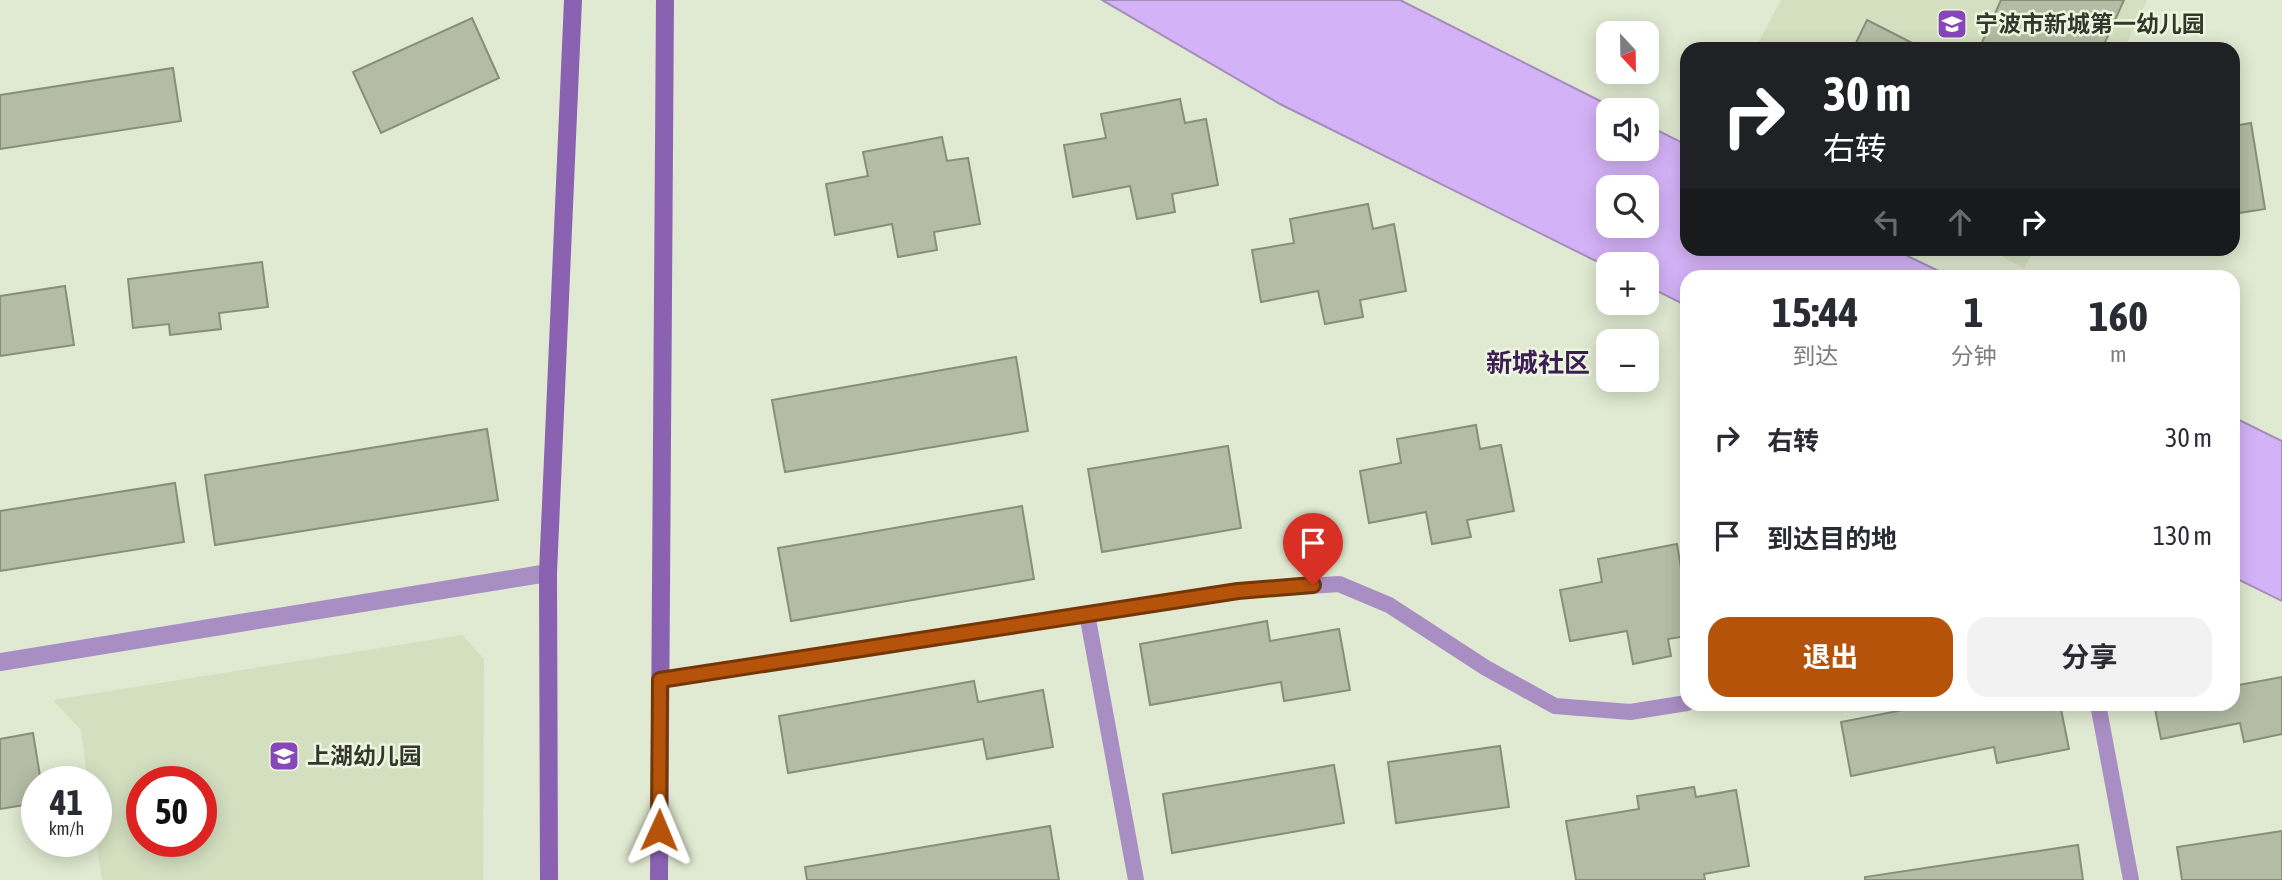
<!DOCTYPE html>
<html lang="zh">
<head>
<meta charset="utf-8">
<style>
  body { margin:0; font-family:"Asap Condensed","Noto Sans SC",sans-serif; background:#f2f2f3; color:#2b2b33; height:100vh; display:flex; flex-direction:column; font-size:26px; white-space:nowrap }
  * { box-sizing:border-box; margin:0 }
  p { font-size:23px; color:#7c7c81 }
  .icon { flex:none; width:38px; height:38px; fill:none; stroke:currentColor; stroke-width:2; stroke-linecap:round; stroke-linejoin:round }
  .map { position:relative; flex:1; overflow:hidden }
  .sheet { position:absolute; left:1680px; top:270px; width:560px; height:441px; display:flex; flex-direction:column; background:#fff; border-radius:21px; box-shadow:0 4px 18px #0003 }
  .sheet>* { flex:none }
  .top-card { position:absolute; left:1680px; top:42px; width:560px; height:214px; border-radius:21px; box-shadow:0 4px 18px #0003; background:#202124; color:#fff; overflow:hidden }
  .needle { width:46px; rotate:158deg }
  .tools { position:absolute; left:1596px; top:21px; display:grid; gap:14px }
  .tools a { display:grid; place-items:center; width:63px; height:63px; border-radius:14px; background:#fff; box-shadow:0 4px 18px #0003; font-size:35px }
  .speed { position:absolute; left:21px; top:766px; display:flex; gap:14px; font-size:35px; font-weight:700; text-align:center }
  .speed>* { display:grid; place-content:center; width:91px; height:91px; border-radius:50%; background:#fff; box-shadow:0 4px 18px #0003; line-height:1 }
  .speed small { font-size:18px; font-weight:400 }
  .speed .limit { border:10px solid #d22; background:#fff; color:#111 }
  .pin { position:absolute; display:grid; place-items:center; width:60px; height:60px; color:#fff; margin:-72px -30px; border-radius:50% 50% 50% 0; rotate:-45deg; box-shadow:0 0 7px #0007 }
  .pin .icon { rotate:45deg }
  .me { position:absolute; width:77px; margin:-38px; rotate:1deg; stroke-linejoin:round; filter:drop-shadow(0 0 5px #0008) }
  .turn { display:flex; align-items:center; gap:24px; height:147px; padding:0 28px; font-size:32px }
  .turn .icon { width:91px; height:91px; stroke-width:2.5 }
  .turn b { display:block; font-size:49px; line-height:60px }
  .lanes { display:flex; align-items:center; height:66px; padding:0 28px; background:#0003; justify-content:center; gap:35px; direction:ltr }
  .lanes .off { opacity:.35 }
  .eta { display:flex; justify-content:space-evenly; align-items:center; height:119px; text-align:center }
  .eta b { font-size:42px; font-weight:700; line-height:49px }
  .button { display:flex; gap:14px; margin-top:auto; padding:14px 28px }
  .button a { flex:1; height:80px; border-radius:21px; background:#b45309; color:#fff; font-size:28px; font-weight:700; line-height:80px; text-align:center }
  .button a+a { background:#f2f2f3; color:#2b2b33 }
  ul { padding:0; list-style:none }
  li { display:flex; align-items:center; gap:21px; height:98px; padding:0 28px }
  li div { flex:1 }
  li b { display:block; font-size:26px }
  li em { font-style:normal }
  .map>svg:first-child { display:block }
  .built { fill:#d4dfc0; fill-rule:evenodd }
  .water { fill:#d4b2f7; stroke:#a48dba; stroke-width:2; fill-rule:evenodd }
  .building { fill:#b4bca5; stroke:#878f79; stroke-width:2 }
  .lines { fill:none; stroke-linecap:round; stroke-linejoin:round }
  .service { stroke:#a98ec4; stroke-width:16 }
  .tertiary { stroke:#a98ec4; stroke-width:18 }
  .secondary { stroke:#8b62b2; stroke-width:18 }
  .route-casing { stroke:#753606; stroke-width:18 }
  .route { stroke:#b45309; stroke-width:12 }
  .labels { text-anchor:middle; stroke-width:5; stroke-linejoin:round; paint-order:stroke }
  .poi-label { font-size:23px; font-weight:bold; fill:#33372d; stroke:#edf6de; text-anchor:start }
  .quarter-label { font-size:26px; font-weight:bold; fill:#3c1d55; stroke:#edf6de }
</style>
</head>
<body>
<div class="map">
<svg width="2282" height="880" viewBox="0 0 2282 880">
  <rect width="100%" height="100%" fill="#e0e9d1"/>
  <path class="built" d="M1781,0H2147L2124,49H1755Z
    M1989,249L2034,248V249L2024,269Z
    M462,635L484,659L483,880H102L96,840V782H88L81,730L53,700ZM142,782H201V842H142Z"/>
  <path class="water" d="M1102,0H1400L1618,110H1608V149H1647V125L1687,145V248L1893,249L1949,276H1687V306L1647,286V264L1608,267L1280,104ZM1608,187H1647V226H1608Z
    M2233,417L2282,441V601L2233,577Z"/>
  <path class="building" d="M2001,0H2124L2102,49H1979Z
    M472,18L499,78L381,133L353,72Z
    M1867,20L1924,49H1853Z
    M173,68L181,121L0,149V95Z
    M1180,99L1185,123L1206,119L1218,185L1172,194L1175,212L1137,219L1130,186L1073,197L1064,145L1106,138L1101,114Z
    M2251,123L2265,209L2233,214V126Z
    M942,137L947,161L968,158L980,224L934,232L937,250L898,257L892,224L835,235L826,184L868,176L863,152Z
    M1368,204L1373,229L1394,224L1406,291L1360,300L1363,317L1325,324L1318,291L1261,302L1252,250L1294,243L1290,219Z
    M262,262L268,307L219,313L221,329L170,335L169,324L133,328L128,279Z
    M65,286L74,345L0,356V296Z
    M1016,357L1028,431L785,472L772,400Z
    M1476,425L1480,449L1501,445L1514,511L1467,520L1471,537L1432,544L1426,512L1369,523L1360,471L1401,463L1397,439Z
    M487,429L498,500L215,545L205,475Z
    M1228,446L1241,528L1102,552L1088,469Z
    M175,483L184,542L0,571V511Z
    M1022,506L1034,579L791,621L778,548Z
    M1677,544L1681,568L1687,567V636L1668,639L1671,656L1633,664L1627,631L1570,641L1560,590L1602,582L1598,559Z
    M1267,621L1270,641L1339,629L1350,690L1284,701L1281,682L1150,705L1140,644Z
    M2282,677V734L2244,742L2240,723L2161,739L2154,704H2233V686Z
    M974,681L978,702L1043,690L1053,747L987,759L983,739L788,773L779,716Z
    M1934,704H1987L1988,710L2024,704H2060L2069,749L1997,763L1994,747L1851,776L1841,722Z
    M33,733L41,782H37V803L0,809V739Z
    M1500,746L1509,807L1396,823L1388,762Z
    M1334,765L1344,823L1172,853L1163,794Z
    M1694,787L1696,797L1736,790L1749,866L1704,874L1705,880H1576L1566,821L1639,809L1637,796Z
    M1050,826L1059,880H807L805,867Z
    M2282,831V880H2182L2177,847Z
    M2078,845L2083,880H1865V877Z"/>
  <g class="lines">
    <path class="service" d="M1087,614L1136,880
      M660,680L1238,591L1339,584L1389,605L1486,668L1555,706L1630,712L1687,703
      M2098,704L2131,880"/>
    <path class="tertiary" d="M0,662L548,573"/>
    <path class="secondary" d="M549,880L548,573L573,0
      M659,880L665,0"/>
  </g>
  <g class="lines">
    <g class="route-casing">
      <path id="route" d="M659,830L660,680L1238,591L1313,585"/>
    </g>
    <use href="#route" class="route"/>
  </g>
  <defs>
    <g id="school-square" transform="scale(1.575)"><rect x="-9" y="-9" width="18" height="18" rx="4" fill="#8746ba" stroke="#edf6de"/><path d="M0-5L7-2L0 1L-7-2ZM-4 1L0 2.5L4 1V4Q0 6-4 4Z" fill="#fff"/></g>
  </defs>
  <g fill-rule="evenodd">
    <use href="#school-square" x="1952" y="24"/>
    <use href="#school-square" x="284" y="756"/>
  </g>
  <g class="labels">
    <g class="poi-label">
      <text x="1975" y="32">宁波市新城第一幼儿园</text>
      <text x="307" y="764">上湖幼儿园</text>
    </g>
    <g class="quarter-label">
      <text x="1538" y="372">新城社区</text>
    </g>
  </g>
</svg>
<div class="tools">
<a><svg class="needle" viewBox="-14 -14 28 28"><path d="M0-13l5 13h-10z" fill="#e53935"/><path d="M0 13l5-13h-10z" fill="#7c7c81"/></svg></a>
<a><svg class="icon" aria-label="sound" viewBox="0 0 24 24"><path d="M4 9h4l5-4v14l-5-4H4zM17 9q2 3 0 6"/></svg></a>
<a><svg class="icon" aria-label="search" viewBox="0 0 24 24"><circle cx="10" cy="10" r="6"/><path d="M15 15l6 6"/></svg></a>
<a>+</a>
<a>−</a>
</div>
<div class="speed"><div>41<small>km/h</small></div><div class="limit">50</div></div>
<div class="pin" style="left:1313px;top:585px;background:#d93025"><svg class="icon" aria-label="arrive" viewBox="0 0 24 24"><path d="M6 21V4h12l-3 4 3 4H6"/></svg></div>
<svg class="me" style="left:659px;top:830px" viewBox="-20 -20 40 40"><path d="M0-17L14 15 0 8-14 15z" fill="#b45309" stroke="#fff" stroke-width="4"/></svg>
<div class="top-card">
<div class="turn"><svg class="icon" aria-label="right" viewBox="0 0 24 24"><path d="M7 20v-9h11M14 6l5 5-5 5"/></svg><div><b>30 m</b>右转</div></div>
<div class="lanes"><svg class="icon off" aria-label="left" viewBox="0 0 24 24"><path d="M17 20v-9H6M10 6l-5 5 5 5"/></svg><svg class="icon off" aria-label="ahead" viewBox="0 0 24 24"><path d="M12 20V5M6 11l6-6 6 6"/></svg><svg class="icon" aria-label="right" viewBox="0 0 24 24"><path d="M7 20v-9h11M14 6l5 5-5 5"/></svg></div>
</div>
<section class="sheet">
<div class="eta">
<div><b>15:44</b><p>到达</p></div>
<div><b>1</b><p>分钟</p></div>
<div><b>160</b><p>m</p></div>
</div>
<ul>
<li><svg class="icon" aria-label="right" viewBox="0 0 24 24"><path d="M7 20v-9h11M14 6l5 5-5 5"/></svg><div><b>右转</b></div><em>30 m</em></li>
<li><svg class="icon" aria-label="arrive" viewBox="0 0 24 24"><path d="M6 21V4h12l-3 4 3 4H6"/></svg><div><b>到达目的地</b></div><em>130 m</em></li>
</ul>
<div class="button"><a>退出</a><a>分享</a></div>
</section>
</div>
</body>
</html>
